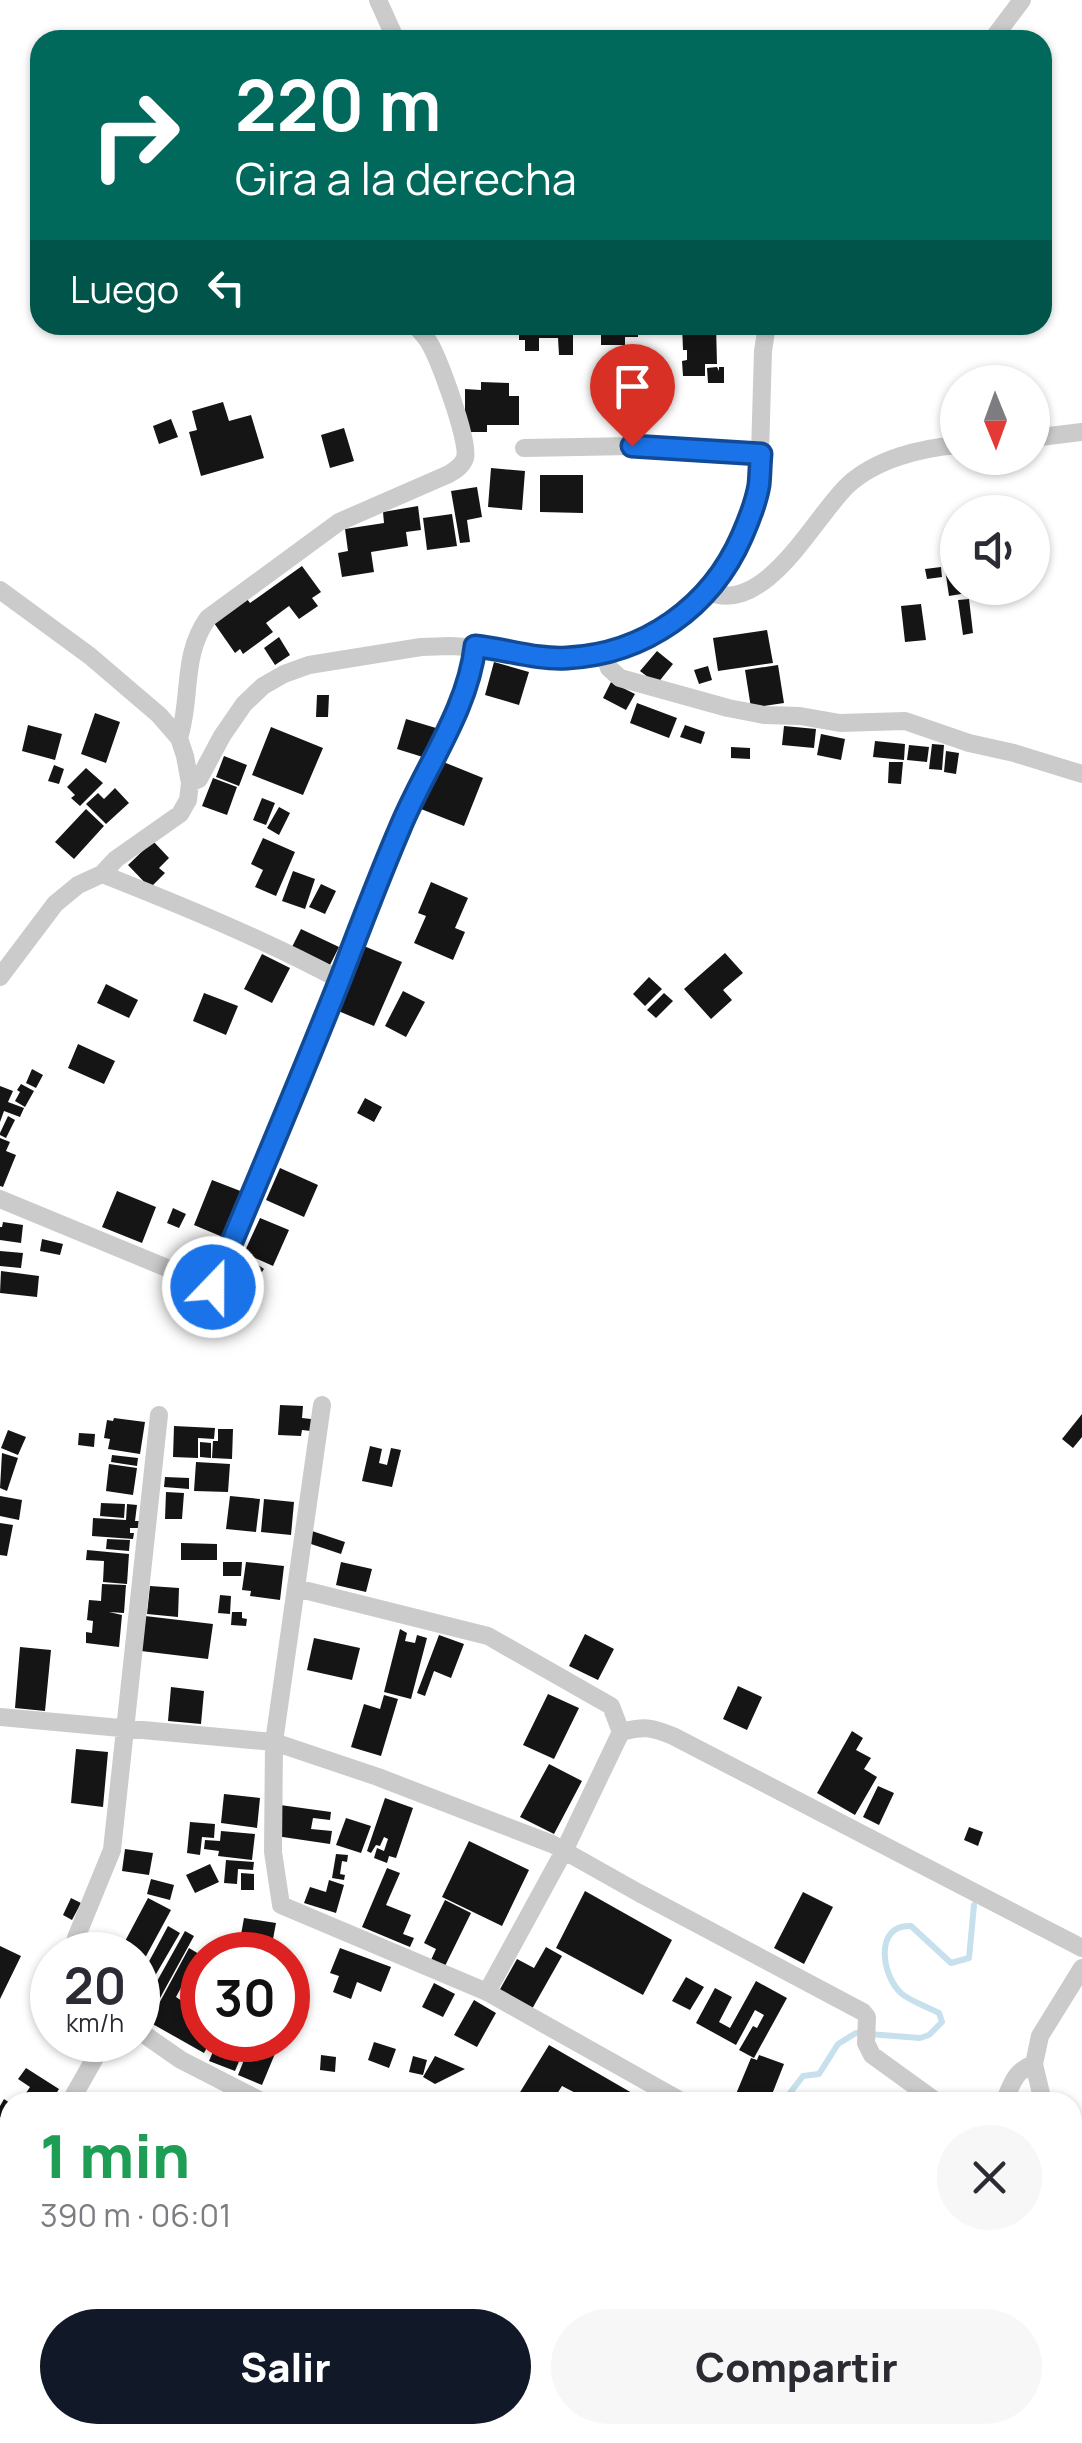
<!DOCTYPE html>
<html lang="es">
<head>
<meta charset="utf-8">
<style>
  body { margin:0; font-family:Manrope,sans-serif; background:#f7f7f7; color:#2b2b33; height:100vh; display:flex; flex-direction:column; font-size:38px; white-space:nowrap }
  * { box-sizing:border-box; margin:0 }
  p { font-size:32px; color:#7c7c81 }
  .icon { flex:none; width:55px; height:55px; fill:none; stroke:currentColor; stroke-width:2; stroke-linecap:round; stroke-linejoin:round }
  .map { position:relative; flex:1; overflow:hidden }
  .panel { position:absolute; left:0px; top:2092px; width:1082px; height:352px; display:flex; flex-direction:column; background:#fff; border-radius:30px 30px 0 0; box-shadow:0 2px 8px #0004 }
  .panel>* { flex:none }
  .top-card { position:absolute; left:30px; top:30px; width:1022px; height:305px; border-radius:30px; box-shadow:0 2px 8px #0004; background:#00695c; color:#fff; overflow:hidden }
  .needle { width:65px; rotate:179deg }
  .buttons { position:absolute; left:940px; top:365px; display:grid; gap:20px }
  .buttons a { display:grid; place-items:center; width:110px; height:110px; border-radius:50%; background:#fff; box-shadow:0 2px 8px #0004; font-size:50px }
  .speed { position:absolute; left:30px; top:1932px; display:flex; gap:20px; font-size:50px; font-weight:700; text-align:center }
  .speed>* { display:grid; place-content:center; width:130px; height:130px; border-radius:50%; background:#fff; box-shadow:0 2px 8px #0004; line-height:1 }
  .speed small { font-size:25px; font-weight:400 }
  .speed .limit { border:15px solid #d22; background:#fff; color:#111 }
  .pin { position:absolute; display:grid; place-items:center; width:85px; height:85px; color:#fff; margin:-102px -42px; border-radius:50% 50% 50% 0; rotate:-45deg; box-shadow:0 0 10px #0007 }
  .pin .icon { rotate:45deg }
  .me { position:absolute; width:110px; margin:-55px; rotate:22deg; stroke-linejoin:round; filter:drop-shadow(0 0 8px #0008) }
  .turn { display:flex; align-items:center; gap:35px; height:210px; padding:0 40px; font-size:45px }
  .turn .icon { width:130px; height:130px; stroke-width:2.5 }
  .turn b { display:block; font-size:70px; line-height:85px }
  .then { display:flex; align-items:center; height:95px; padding:0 40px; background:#0003; gap:20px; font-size:38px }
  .round { display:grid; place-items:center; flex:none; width:105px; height:105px; border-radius:52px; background:#f7f7f7 }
  .head { display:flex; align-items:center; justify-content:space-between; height:170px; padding:0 40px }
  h1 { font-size:60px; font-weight:800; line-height:75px; color:#1e9e55 }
  .cta { display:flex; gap:20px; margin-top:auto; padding:20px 40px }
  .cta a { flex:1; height:115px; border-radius:60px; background:#111827; color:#fff; font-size:40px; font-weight:800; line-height:115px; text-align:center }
  .cta a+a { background:#f7f7f7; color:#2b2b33 }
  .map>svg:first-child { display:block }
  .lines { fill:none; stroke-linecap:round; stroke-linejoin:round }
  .stream { stroke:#c6e0ed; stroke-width:6 }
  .building { fill:#151515 }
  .minor { stroke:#cbcbcb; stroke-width:18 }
  .route-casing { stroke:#114b97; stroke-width:25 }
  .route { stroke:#1a73e8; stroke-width:18 }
</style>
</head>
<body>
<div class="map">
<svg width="1082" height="2443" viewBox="0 0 1082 2443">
  <rect width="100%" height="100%" fill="#fff"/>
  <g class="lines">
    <path class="stream" d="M783,2102L803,2076L819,2074L838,2044L856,2033L920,2038L929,2035L942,2022L939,2013C928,2007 912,2002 902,1994C881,1976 874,1924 911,1926L951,1963L969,1958L974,1905
      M796,2435L797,2443"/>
  </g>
  <path class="building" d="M519,325H573V355H559L558,338H539V351H525V340H519Z
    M601,325H638V337H625V345H601Z
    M682,325H716L717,364H705V376H683L682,361L687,360V350H683Z
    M717,367L719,371V367H724V383H708L707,368Z
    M481,382L509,383V396H519V425H487V432H465V389L481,390Z
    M223,402L229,421L251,415L264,458L201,476L189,432L197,430L192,411Z
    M171,419L178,437L159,444L153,426Z
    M344,428L354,461L330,468L321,435Z
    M491,468L525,471L522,510L488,507Z
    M540,475H583V513L540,512Z
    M477,487L482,517L467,520L470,542L460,543L451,491Z
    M418,506L421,530L406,532L408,546L371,552L374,572L342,577L338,553L348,551L345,529L384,523L383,512Z
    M452,514L457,546L427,550L423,518Z
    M958,560V588H966L967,593L949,596L944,562Z
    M302,566L321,592L312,598L318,606L299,619L289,606L266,623L273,632L243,654L240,649L235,653L214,623L247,599L250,603Z
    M941,567L942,577L927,579L925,569Z
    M969,599L973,633L963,635L958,600Z
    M921,604L926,640L905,642L901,606Z
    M767,630L773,663L718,671L713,638Z
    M279,637L290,655L275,665L264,648Z
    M657,651L673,664L657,684L640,671Z
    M494,662L529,672L519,705L485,695Z
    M778,665L784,703L751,708L745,670Z
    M708,666L712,680L699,684L694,670Z
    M611,682L635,694L626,710L603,698Z
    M317,695H329L328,717H316Z
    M637,703L677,718L669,738L630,723Z
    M95,713L120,722L106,763L81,754Z
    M406,719L436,728L426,758L397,749Z
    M28,725L62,734L55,760L22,751Z
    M685,725L705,732L701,744L680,737Z
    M784,726L816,729L814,748L782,745Z
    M271,727L323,748L303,795L252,775Z
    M821,734L845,739L841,760L817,755Z
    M875,741L905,744L904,760L873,757Z
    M932,744L944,745L942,770L929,769Z
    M909,745L929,747L927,762L907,760Z
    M731,747L750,748V759L731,758Z
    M946,751L959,753L956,774L944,772Z
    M224,756L247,765L239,786L216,777Z
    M441,761L483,778L464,826L421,809Z
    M889,762H903L901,784L888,783Z
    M54,765L64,769L59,784L48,781Z
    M86,768L103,783L80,806L71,798L75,795L67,787Z
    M213,778L237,787L227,815L202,806Z
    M115,788L129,803L106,824L86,804L98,793L104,799Z
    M262,798L275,803L266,825L253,820Z
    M279,807L290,813L279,835L267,828Z
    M86,809L104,826L74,859L55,842Z
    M263,838L295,852L276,896L255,887L263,870L251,864Z
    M153,841L169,858L159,868L165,873L150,888L128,865Z
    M293,871L315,879L305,909L282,901Z
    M431,882L468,898L455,928L465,932L453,960L414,943L426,916L418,913Z
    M321,884L336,891L325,914L309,907Z
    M301,929L339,947L330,965L292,947Z
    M364,946L402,962L374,1026L336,1010Z
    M725,953L743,973L723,990L732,1000L711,1019L684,989Z
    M262,954L290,968L272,1003L244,989Z
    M649,977L662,989L645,1006L633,994Z
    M106,984L138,1000L129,1018L97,1003Z
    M403,991L425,1002L406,1037L385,1026Z
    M204,993L238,1006L226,1035L193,1021Z
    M664,993L673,1001L656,1018L647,1010Z
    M78,1044L115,1061L104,1084L68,1068Z
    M32,1069L43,1075L36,1088L26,1083Z
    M21,1084L34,1091L25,1107L15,1101L20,1092L17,1090Z
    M0,1086L13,1091L8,1102L24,1108L20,1117L4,1111L0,1122Z
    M365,1098L382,1107L374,1122L357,1113Z
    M8,1116L15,1120L6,1138L0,1135V1133Z
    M0,1138L10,1142L6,1151L16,1155L3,1187L0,1186Z
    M280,1168L318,1185L304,1217L266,1200Z
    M212,1180L243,1192L225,1238L194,1225Z
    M117,1191L156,1207L142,1243L102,1227Z
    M173,1208L186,1214L179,1228L167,1223Z
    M260,1218L289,1230L273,1266L244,1253Z
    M3,1222L23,1225L21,1243L0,1240V1227H2Z
    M42,1239L63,1244L60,1255L40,1251Z
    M202,1250L218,1257L212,1269L196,1262Z
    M0,1251L23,1253L21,1268L0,1266Z
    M257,1264L264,1269L252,1287L245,1282Z
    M1,1271L39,1276L37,1297L0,1293Z
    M280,1405L303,1406L302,1418L311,1419V1431L302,1430L301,1436L278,1435Z
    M1082,1414V1437L1073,1448L1062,1439Z
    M114,1418L145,1422L140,1454L108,1449L110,1439L104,1438L107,1420L113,1421Z
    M174,1426L215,1428L214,1439L198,1438V1458L173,1457Z
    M218,1429H233L232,1459L212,1458L213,1441H218Z
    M8,1430L26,1437L18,1455L1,1448Z
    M79,1433L95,1434L94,1447L78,1445Z
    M200,1442L211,1443V1458L200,1457Z
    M370,1446L382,1449L379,1463L387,1465L391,1448L401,1450L392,1487L362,1481Z
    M2,1453L18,1458L7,1491L0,1488Z
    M112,1455L138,1458L137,1466L111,1462Z
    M196,1462L230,1464L228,1492L194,1491Z
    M109,1464L137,1468L133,1495L106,1491Z
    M165,1477L189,1478V1489L164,1487Z
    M166,1492L184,1493L182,1519H165Z
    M0,1496L22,1500L19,1520L0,1516Z
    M230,1496L260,1499L256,1532L226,1529Z
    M264,1499L294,1502L291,1535L261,1532Z
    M101,1503L125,1504L124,1518L100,1516Z
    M127,1504L137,1505L135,1521H139V1528H130V1533H134L133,1539L92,1536L93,1518L126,1520Z
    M0,1523L13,1525L7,1556L0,1555Z
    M312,1531L345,1542L341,1554L308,1543Z
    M107,1539L130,1540L129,1551L106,1549Z
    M181,1543L217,1544V1560H181Z
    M87,1550L129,1554L127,1584L103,1582L104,1561L86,1560Z
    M223,1562H242L241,1576H223Z
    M246,1562L284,1566L280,1600L250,1596L251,1591L242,1590Z
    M341,1562L372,1569L366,1592L336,1585Z
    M102,1584L126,1585L124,1613L109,1612L122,1615L119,1647L86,1643V1632L92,1633L93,1621L87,1620L89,1600L101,1601Z
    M150,1586L179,1588L178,1617L147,1614Z
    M220,1595L231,1596L230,1614L218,1613Z
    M232,1612H242V1618L247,1619L246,1626L231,1625Z
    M145,1616L213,1624L208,1659L141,1651Z
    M400,1629L407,1633L405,1641L415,1643L417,1635L427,1638L411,1699L384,1692Z
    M585,1634L614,1649L598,1680L569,1666Z
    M439,1635L464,1644L451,1678L434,1671L425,1696L417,1693Z
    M314,1638L360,1648L352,1680L307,1670Z
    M20,1647L51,1650L45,1711L15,1708Z
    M738,1686L762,1697L747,1730L723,1719Z
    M171,1687L204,1691L201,1724L168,1721Z
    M548,1694L579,1708L554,1759L523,1745Z
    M384,1695L398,1699L381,1756L351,1747L364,1704L380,1709Z
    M852,1731L863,1738L856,1750L871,1758L864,1769L877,1777L855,1815L817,1793Z
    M76,1749L108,1752L103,1807L71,1803Z
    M549,1764L582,1781L554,1834L520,1817Z
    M878,1786L894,1793L879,1825L863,1817Z
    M224,1794L260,1798L257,1828L221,1823Z
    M385,1798L413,1808L396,1858L389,1856L387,1863L374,1858L377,1848L384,1851L388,1839L384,1837L380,1846L376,1845L371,1853L367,1851Z
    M280,1805L331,1812L330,1820L313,1818L311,1829L332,1831L330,1844L276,1836Z
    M346,1818L371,1826L361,1853L336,1845Z
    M190,1822L215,1824L214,1838L202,1837L200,1855L187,1853Z
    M969,1827L983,1832L978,1846L964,1840Z
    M221,1831L255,1834L252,1860L218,1856L219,1851L204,1849L205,1840L220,1841Z
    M469,1841L529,1870L502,1926L442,1897Z
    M125,1849L153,1853L149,1875L122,1871Z
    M336,1854L348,1855L347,1862L342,1861L340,1874L345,1875L344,1880L332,1878Z
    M226,1860L254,1862L253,1870L238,1869L237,1884L224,1883Z
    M210,1864L219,1882L195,1893L186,1875Z
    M387,1868L400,1873L386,1905L411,1915L403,1934L414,1938L410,1947L362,1927Z
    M241,1873L254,1874V1890H241Z
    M151,1879L174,1885L170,1900L147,1894Z
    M329,1880L344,1885L336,1913L304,1903L310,1887L326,1892Z
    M585,1891L672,1940L643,1995L556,1948Z
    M803,1892L833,1907L804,1964L774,1948Z
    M71,1898L81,1903L72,1920L63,1915Z
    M148,1898L171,1910L145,1958L123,1945Z
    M445,1900L471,1913L445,1966L431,1960L436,1949L424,1943Z
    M244,1918L276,1923L270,1955H248L250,1948L239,1946Z
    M168,1926L180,1933L152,1981L156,1983L185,1931L194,1936L154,2009L138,1999V1982Z
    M0,1946L21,1956L0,1999Z
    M546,1947L562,1956L532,2009L499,1991L517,1959L534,1968Z
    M189,1948L199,1954L176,1997L182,2001L202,1965V2017L199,2022L202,2024V2040H211L204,2053L149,2022Z
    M340,1948L391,1967L381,1992L357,1982L351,1999L333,1992L339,1976L330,1973Z
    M686,1977L704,1987L690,2010L672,2001Z
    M756,1981L787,1998L754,2058L739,2050L753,2026L757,2028L764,2015L755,2010L736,2045L696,2023L715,1988L732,1997L719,2022L730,2028Z
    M434,1983L455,1994L443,2017L422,2007Z
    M474,2000L496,2013L477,2047L454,2035Z
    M218,2040H248L235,2071L209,2061Z
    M252,2040H264L260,2049L268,2053L273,2041L279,2044L262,2085L238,2075Z
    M374,2042L396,2049L389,2068L368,2060Z
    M549,2045L632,2093L627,2102H588L589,2100L562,2086L552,2102H514Z
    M321,2055L336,2057L335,2072L320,2070Z
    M759,2055L784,2064L769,2102H757L736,2094L751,2058L760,2061L757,2060Z
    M413,2056L427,2060L423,2075L409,2072Z
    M435,2056L465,2069L435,2084L423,2077Z
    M26,2068L59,2089L51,2102H20L30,2087L18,2079Z
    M4,2099L10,2103V2123L0,2117V2106Z
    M1072,2397L1082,2402V2424L1071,2440L1061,2435H1072Z
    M444,2435H464L462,2443H441Z"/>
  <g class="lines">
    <path class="minor" d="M378,0L396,40
      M992,40L1022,0
      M1032,438L1082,432
      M524,448L631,446L761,454
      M0,590L90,656L159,715L179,738L185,756L190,783L188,800L180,814L116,859L102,874L78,885L55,904L0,977
      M708,592C766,616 814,517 848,485C876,459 921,448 958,445
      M603,652L609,668L620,678L728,708L764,715L800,716L840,723L905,721L969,743L1014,753L1082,774
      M179,738C192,697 181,656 208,618L339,522L449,474C456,470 462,466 465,458C470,442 439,360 430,344C426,337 420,331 415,325
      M190,783L199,779L222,736L244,704L263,686L284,674L309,665L421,647L451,646L499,649L564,659L581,656L631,644L667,628L688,612L708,592L726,567L751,515L759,487L763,351L767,325
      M102,874C183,906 263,939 340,980L400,827L419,784L439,751L469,680L475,646
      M0,1199L213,1287L340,980
      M296,1588L488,1636L611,1706L621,1732L564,1851L487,1992L281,1905L273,1852L274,1742L322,1405
      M0,1717L274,1742L378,1777L552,1844L639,1893L863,2012L867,2017L866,2043L872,2055L937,2102
      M621,1732C644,1726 651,1727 673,1736L1082,1948
      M74,1955L76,1938L112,1850L159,1415
      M487,1992L683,2102
      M138,2030L181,2060L263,2102
      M1034,2064L1040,2036L1082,1968
      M70,2102L105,2040
      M1004,2102C1012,2084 1014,2071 1034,2064L1043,2102
      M1072,2171L1082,2175
      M0,2225L10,2207
      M949,2435L963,2443
      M1007,2443L1012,2435"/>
  </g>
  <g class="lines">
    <g class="route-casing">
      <path id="route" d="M213,1287C256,1184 300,1081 341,977C360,927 379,877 400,828C424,769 468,710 475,646C505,649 537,660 567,658C645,654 711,607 742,536C749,520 756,503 759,485C760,475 760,464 761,454L632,446"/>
    </g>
    <use href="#route" class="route"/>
  </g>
</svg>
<div class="buttons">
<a><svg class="needle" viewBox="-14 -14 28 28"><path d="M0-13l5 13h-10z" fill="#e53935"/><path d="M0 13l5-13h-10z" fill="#7c7c81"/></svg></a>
<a><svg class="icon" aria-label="sound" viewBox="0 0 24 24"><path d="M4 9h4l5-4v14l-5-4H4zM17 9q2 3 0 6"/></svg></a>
</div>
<div class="speed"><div>20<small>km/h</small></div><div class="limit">30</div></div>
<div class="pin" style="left:632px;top:446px;background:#d93025"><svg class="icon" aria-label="arrive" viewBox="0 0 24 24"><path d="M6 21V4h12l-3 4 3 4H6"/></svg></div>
<svg class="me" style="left:213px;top:1287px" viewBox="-20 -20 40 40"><circle r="17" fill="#1a73e8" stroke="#fff" stroke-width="3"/><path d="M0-11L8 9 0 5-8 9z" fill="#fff"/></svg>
<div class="top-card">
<div class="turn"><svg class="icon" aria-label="right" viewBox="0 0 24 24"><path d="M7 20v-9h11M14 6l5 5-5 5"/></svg><div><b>220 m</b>Gira a la derecha</div></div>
<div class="then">Luego<svg class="icon" aria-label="left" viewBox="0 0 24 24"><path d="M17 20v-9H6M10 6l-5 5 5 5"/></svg></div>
</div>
<section class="panel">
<div class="head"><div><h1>1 min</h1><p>390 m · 06:01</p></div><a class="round"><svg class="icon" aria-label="close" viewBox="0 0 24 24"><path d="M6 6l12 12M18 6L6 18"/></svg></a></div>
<div class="cta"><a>Salir</a><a>Compartir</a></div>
</section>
</div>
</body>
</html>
